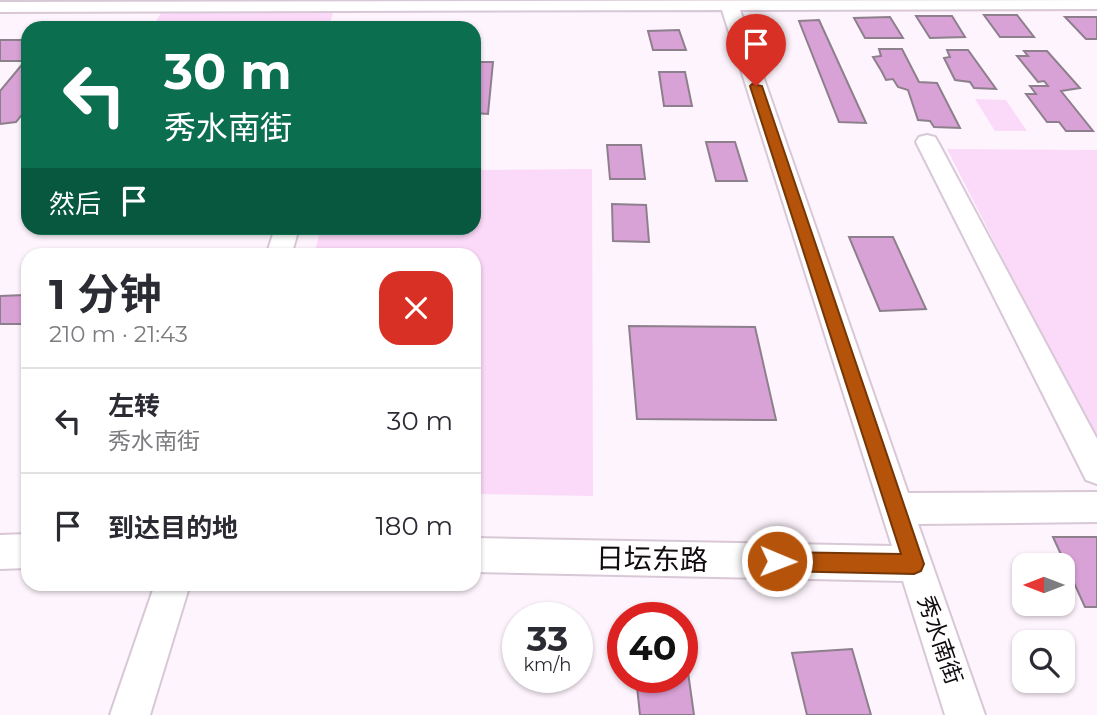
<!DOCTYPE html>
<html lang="zh">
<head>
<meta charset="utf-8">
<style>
  body { margin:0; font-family:Montserrat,"Noto Sans SC",sans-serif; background:#f7f7f7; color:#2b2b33; height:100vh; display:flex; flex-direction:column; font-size:26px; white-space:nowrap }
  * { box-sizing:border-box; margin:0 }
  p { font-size:23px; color:#7c7c81 }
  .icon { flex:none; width:38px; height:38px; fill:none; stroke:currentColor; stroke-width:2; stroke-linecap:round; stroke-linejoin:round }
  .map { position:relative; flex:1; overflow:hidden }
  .drawer { position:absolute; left:21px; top:248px; width:460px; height:343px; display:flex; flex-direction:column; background:#fff; border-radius:21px; box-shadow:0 2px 5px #0004 }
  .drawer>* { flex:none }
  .banner { position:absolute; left:21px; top:21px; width:460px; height:214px; border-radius:21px; box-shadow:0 2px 5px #0004; background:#0b6e4f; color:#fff; overflow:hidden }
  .needle { width:46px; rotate:270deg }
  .fabs { position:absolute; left:1012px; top:553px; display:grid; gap:14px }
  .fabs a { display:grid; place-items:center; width:63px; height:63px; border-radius:14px; background:#fff; box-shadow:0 2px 5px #0004; font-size:35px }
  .speed { position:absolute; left:502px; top:602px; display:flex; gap:14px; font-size:35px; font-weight:700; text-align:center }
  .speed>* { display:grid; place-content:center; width:91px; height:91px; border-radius:50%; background:#fff; box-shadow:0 2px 5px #0004; line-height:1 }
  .speed small { font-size:18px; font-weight:400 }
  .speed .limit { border:10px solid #d22; background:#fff; color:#111 }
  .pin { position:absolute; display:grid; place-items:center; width:60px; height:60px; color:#fff; margin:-72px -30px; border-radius:50% 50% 50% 0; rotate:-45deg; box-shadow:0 0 7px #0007 }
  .pin .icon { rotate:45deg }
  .me { position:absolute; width:77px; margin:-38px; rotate:91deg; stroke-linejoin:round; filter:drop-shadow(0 0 5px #0008) }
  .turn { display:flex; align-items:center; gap:24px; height:147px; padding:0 28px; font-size:32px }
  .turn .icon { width:91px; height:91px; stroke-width:2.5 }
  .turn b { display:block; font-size:49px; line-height:60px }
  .then { display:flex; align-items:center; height:66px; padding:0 28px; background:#0003; gap:14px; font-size:26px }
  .round { display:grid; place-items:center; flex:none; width:74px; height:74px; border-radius:21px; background:#f7f7f7 }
  .overview { display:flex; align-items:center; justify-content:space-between; height:119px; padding:0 28px }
  h1 { font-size:42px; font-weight:700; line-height:52px }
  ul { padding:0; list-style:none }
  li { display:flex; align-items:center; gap:21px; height:105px; padding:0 28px; border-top:2px solid #e1e1e2 }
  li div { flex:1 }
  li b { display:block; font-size:26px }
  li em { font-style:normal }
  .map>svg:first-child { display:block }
  .green { fill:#fbd9f8 }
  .building { fill:#d9a2d6; stroke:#8d7f8c; stroke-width:2 }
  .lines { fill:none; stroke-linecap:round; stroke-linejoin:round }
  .minor-casing { stroke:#d8c8d6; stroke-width:4 }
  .minor { fill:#fff; fill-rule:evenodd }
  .route { fill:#b45309; stroke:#753606; stroke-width:2 }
  .labels { text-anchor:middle; stroke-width:6; stroke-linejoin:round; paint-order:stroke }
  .street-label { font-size:23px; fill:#110b10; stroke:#fff }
  .near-street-label { font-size:28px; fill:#110b10; stroke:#fff }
</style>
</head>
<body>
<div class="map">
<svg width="1097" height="715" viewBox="0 0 1097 715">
  <rect width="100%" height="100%" fill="#fef4fd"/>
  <path class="green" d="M334,11L328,28H152L161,13Z
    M975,99L1006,100L1027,131H995Z
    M947,149L1097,150V444Z
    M592,169L593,496L474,494V256L314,255L321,228H474V170Z"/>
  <path class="building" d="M984,15H1017L1034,37H1000Z
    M916,16H952L965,37L930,38Z
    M890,17L903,38H865L854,18Z
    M1065,17H1097V39H1086Z
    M819,20L866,123L839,122L799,21Z
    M679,30L686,50H653L648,31Z
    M0,40H28V107L16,122L0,124V91L25,61H0Z
    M879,49H902L919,82L937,83L960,128L934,127L930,121L918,120L908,90L898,87L893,79L886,80L882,72L873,57L881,56Z
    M947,50H968L996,89L974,88L970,82L955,80L944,58L950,57Z
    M1024,51H1047L1080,88L1061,91L1093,131H1066L1059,122H1047L1026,94H1036L1030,86H1048L1044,81L1038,82L1017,56H1028Z
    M474,62H493L488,114L474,113Z
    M659,72H685L692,106H664Z
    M706,142H735L747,181H716Z
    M607,145H641L645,179H610Z
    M612,204L646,205L649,242L613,241Z
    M849,237H893L926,309L880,311Z
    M28,289V324H0V296L25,295Z
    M629,326L755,327L776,420L637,419Z
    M1053,537H1097V607H1085Z
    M852,649L871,715H807L792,653Z
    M682,658H686L694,715H640L636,677H682Z"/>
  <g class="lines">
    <g class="minor-casing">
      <path id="minor" d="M1097,0V9L740,10L908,493L1097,492V522L918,524L985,715H945L903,581L474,572V538L892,546L722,10L0,12V2Z
        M927,135L935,137L938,142L1097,439V484L1086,480L916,142L919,137Z
        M275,228H299L291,256H266Z
        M28,534V568L0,569V535Z
        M155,584H190L150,715H110Z"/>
    </g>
    <use href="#minor" class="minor"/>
  </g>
  <path class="route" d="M752,84L762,86L924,564L921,571L914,574L777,571L770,568L767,561L770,554L777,552L901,554L750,86Z"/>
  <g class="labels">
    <g class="street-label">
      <text transform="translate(940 640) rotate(71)" y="8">秀水南街</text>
    </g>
    <g class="near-street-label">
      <text transform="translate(652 559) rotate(1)" y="10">日坛东路</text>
    </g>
  </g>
</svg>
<div class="fabs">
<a><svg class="needle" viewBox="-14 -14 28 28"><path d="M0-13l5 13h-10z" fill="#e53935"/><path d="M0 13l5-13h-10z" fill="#7c7c81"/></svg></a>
<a><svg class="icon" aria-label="search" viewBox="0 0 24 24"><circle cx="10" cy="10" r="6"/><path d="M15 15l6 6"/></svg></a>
</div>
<div class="speed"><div>33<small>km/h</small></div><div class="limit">40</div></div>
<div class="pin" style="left:756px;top:86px;background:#d93025"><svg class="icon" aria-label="arrive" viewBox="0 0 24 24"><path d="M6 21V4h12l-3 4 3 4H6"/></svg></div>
<svg class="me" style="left:777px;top:561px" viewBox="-20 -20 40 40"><circle r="17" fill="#b45309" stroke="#fff" stroke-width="3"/><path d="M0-11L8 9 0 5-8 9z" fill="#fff"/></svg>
<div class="banner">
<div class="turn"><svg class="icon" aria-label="left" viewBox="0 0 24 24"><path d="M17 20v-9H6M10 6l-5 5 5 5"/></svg><div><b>30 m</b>秀水南街</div></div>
<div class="then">然后<svg class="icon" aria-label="arrive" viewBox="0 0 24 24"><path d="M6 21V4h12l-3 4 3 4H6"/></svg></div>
</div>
<section class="drawer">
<div class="overview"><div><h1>1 分钟</h1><p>210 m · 21:43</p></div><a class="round" style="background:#d93025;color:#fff"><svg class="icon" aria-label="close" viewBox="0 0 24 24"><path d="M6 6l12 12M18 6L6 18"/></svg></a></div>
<ul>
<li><svg class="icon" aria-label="left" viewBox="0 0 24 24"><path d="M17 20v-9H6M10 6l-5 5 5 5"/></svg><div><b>左转</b><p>秀水南街</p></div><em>30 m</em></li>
<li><svg class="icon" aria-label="arrive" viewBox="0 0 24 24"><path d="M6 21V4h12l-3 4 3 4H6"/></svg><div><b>到达目的地</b></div><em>180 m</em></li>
</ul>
</section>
</div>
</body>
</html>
